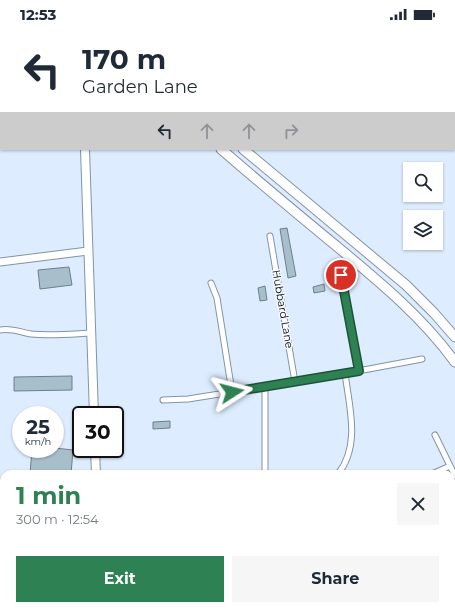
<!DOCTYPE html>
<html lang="en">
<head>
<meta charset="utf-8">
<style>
  body { margin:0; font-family:Montserrat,sans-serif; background:#f6f6f7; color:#1f2937; height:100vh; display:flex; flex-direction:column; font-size:15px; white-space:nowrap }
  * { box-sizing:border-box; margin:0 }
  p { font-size:13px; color:#747a83 }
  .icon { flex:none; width:22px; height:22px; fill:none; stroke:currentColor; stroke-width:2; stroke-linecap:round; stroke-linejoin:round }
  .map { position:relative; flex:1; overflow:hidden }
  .drawer { position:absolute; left:0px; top:442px; width:455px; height:140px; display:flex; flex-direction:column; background:#fff; border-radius:12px 12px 0 0; box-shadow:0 1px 3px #0004 }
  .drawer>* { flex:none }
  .guide { position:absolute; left:0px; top:0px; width:455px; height:122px; box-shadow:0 1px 3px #0004; background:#fff; color:#1f2937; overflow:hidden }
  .fabs { position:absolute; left:403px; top:134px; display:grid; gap:8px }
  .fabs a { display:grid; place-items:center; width:40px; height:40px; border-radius:0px; background:#fff; box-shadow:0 1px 3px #0004; font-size:20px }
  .speed { position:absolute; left:12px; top:378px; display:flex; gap:8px; font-size:20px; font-weight:700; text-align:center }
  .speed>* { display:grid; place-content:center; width:52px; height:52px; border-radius:50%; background:#fff; box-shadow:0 1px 3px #0004; line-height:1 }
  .speed small { font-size:10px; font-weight:400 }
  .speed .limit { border:2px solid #111; border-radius:6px; background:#fff; color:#111 }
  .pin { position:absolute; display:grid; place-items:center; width:34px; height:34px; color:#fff; margin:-17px; border:2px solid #fff; border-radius:50%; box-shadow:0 1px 4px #0007 }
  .me { position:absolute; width:44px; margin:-22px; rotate:81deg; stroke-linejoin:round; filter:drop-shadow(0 0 3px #0008) }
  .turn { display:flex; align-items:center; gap:14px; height:84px; padding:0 16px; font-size:18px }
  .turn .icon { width:52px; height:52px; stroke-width:2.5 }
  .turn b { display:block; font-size:28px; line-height:34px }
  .lanes { display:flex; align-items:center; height:38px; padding:0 16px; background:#0003; justify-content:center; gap:20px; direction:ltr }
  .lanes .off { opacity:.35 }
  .round { display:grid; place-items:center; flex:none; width:42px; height:42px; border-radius:0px; background:#f6f6f7 }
  .summary { display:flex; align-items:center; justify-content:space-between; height:68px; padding:0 16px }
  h1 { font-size:24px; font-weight:700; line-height:30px; color:#2d8153 }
  .action { display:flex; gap:8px; margin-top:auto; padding:8px 16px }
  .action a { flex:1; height:46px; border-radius:0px; background:#2d8153; color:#fff; font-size:16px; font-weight:700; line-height:46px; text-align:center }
  .action a+a { background:#f6f6f7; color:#1f2937 }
  .status { display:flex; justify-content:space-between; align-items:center; height:28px; padding:0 20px; background:#fff; direction:ltr }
  .status svg { height:11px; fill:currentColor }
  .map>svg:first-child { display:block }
  .water { fill:#8ddef1 }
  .building { fill:#a8becb; stroke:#6b808b }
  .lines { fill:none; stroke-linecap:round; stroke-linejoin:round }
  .street-casing { stroke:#8493a4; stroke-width:7 }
  .secondary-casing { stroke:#8493a4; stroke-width:9 }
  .primary-casing { stroke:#8493a4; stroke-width:10 }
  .highway-casing { stroke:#8493a4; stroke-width:11 }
  .street { stroke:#fff; stroke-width:5 }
  .secondary { stroke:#fff; stroke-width:7 }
  .primary { stroke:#fff; stroke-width:8 }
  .highway { stroke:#fff; stroke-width:9 }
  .route-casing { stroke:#1d5436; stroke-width:10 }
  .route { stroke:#2d8153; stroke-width:7 }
  .labels { text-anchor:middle; stroke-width:3; stroke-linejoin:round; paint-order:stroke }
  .street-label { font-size:11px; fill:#080d12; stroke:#f5f8fc }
</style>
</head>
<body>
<div class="status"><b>12:53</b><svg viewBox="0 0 49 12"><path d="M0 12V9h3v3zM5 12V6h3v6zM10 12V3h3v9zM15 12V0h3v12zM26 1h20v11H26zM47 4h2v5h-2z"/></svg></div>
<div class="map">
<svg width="455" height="582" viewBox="0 0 455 582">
  <rect width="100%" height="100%" fill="#ddecff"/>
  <path class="water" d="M344,578H386V582H343Z"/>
  <path class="building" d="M287,200L296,248L288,250L280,201Z
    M69,239L72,257L40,261L38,242Z
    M324,256L325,263L314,265L313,259Z
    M265,258L267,272L260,273L258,260Z
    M72,348V362L14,363V349Z
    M170,393V400L153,401V394Z
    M55,420L73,422L71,446L35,443L34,446H30L32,421Z"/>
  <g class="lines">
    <g class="street-casing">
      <path id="street" d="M207,0V1
        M334,0V1
        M444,0V1
        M423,1L431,0
        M0,17H1
        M454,58L455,63
        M270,208L295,354
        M341,247L359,343
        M211,255L217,270L232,364
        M0,302C11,300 20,304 31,306C51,308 71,306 91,305
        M265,359V446
        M163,372L188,371L232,364L369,341L422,331
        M435,407L455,448
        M338,446C361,417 349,378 345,345
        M432,446L450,438
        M220,578V582
        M423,578V582
        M266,582V578
        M306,582V578"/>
    </g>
    <g class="secondary-casing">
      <path id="secondary" d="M0,234L88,223
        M0,562L4,564
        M41,578L51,582"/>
    </g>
    <g class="primary-casing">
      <path id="primary" d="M82,0V1
        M85,121L94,387
        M95,421L96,446
        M100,578L101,582"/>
    </g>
    <g class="highway-casing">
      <path id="highway" d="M128,0L129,1
        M145,0V1
        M221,121C260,155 300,188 340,221C381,255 423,290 455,334
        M243,121L406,257L434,285L455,309"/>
    </g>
    <use href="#street" class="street"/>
    <use href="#secondary" class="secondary"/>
    <use href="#primary" class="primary"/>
    <use href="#highway" class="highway"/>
  </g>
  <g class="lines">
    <g class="route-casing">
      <path id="route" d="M232,364L359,343L341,247"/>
    </g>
    <use href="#route" class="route"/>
  </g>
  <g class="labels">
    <g class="street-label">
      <text transform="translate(283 281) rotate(80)" y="4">Hubbard Lane</text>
    </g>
  </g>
</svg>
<div class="fabs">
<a><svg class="icon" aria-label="search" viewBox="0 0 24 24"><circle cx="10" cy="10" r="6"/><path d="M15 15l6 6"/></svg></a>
<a><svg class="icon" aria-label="layers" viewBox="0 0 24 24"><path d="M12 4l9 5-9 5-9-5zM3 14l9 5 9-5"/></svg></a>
</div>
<div class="speed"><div>25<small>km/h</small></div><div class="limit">30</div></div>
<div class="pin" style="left:341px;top:247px;background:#d93025"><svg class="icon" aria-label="arrive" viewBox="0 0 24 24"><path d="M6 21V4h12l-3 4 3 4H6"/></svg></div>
<svg class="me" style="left:232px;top:364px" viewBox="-20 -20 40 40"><path d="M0-17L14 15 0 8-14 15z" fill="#2d8153" stroke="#fff" stroke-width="4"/></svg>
<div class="guide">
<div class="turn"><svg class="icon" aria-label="left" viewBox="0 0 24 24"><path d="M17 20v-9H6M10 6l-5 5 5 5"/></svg><div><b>170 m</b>Garden Lane</div></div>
<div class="lanes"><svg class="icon" aria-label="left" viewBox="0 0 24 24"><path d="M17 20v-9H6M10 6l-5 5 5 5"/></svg><svg class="icon off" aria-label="ahead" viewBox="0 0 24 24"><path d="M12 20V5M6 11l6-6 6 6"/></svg><svg class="icon off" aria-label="ahead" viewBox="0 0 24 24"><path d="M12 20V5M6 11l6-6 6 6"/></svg><svg class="icon off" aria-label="right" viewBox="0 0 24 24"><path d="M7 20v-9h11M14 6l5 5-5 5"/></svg></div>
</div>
<section class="drawer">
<div class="summary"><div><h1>1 min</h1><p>300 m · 12:54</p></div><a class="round"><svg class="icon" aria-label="close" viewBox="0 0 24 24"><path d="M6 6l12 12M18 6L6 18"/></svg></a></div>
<div class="action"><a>Exit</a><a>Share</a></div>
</section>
</div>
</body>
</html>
